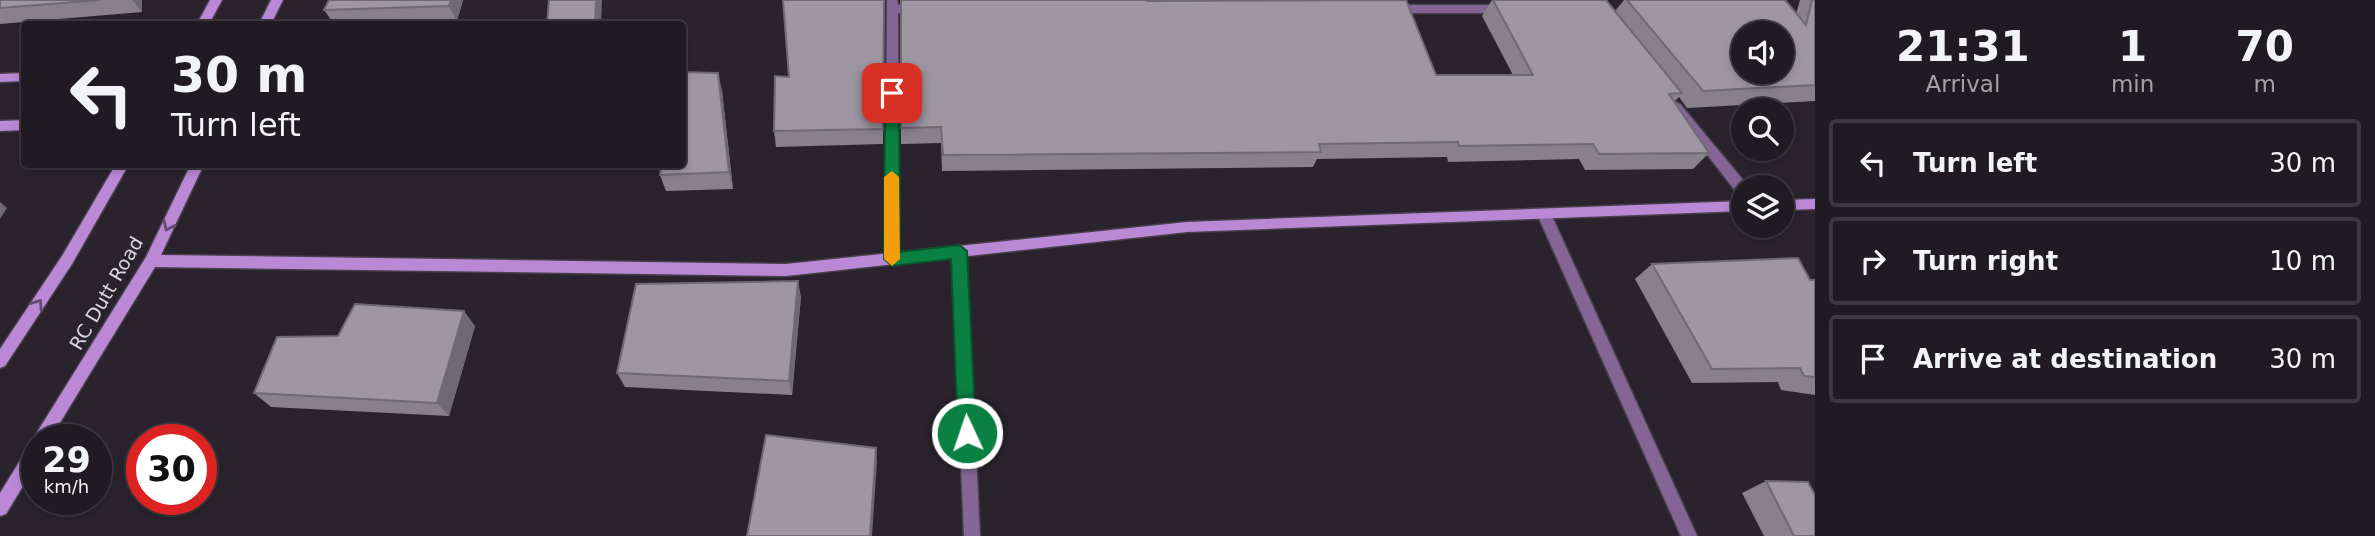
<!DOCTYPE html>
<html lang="en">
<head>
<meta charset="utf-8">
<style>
  body { margin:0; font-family:"DejaVu Sans",sans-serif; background:#2d272f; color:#f1f3f6; height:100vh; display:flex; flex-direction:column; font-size:26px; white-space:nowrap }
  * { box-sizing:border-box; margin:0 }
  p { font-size:23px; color:#a2a1a5 }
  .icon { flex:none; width:38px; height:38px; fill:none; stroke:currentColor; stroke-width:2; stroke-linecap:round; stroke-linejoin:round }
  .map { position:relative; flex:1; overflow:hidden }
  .details { display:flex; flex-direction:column; background:#201a22; width:560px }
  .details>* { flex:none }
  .banner { position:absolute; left:21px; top:21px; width:665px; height:147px; border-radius:7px; box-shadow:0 4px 10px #0003,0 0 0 2px #3d3840; background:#201a22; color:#f1f3f6; overflow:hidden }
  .tools { position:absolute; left:1731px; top:21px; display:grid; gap:14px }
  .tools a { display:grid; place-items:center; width:63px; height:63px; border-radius:50%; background:#201a22; box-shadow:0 4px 10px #0003,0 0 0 2px #3d3840; font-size:35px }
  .speed { position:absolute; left:21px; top:424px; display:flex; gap:14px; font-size:35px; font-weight:700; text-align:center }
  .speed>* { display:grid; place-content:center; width:91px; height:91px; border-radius:50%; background:#201a22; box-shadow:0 4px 10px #0003,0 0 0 2px #3d3840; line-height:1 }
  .speed small { font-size:18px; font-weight:400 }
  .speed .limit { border:10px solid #d22; background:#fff; color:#111 }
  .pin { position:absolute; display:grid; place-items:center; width:60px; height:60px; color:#fff; margin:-30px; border-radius:14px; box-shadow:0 4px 10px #0006 }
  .me { position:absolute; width:77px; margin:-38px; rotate:357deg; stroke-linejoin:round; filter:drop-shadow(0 0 5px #0008) }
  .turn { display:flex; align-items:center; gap:24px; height:147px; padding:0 35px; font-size:32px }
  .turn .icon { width:91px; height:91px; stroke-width:2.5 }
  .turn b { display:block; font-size:49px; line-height:60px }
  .eta { display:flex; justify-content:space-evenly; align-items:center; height:119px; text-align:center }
  .eta b { font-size:42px; font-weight:800; line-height:49px }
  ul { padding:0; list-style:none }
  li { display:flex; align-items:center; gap:21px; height:88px; margin:0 14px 10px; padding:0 21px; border:4px solid #3d3840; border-radius:7px }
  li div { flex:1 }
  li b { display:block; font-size:26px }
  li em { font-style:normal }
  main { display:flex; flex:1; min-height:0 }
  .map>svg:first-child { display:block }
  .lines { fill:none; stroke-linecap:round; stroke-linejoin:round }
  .street-casing { stroke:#46404a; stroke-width:3 }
  .secondary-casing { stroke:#46404a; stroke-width:3 }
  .street { fill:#856596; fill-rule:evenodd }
  .secondary { fill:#bb88d6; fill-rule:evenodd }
  .wall { fill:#88818c }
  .shaded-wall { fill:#6f6972 }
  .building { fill:#9e96a3; stroke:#6f6972; stroke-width:2; fill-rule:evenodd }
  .oneway { stroke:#644b71 }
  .route { fill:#0b8043; stroke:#07532c; stroke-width:2 }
  .slow { fill:#f59e0b }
  .labels { text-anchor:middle; stroke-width:7; stroke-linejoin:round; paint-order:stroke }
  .street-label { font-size:19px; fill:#dbd7de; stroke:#2a232e }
</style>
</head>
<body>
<main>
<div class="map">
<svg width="1815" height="536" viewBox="0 0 1815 536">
  <rect width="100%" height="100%" fill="#2a232e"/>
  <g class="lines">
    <g class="street-casing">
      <path id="street" d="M887,0H897L898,5H919L925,9L919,13H898L899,259L897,263H887L885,259Z
        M1390,5H1503L1509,9L1503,13H1390L1384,9Z
        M1676,102L1680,104L1748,186L1743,187V195L1738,194L1672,110L1670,107Z
        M1544,209L1551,214L1697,536H1681L1537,214Z
        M959,245L964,247L966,251L980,536H964L952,251L954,247Z"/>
    </g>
    <g class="secondary-casing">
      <path id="secondary" d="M210,0H222L209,24H197Z
        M271,0H283L271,24H259Z
        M24,73V81L0,82V74Z
        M24,120V130L0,131V121Z
        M116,164H129L72,264L5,366L0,368V349L62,256Z
        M191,164H204L161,255L786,264L1187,222L1743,201V211L1187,232L786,276L155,267L50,439H37V463L6,514L0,516V493L31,443L35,441L36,434L146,257Z
        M1815,199V209L1782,210V200Z"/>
    </g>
    <use href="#street" class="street"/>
    <use href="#secondary" class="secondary"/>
  </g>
  <path class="wall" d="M0,0H142V12L0,24Z
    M463,0L457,21L334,24L324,10Z
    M901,0L1147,1L1436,75H1513L1482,16L1492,0H1606L1615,11L1624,0H1785L1796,14L1800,0H1815V101L1687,108L1679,97L1674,102L1709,153L1693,169L1585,170L1579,159L1448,162L1447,157L1317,159L1313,167L942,171L941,143L901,144Z
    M884,16L883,144L776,147L774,131L789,77Z
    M722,91L733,189L666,191L660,175Z
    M1652,264L1815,280V395L1781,390L1778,382L1692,383L1635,279Z
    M801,296L792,395L625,387L617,373Z
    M475,326L449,416L271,407L254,393Z
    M1766,481L1815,536H1764L1742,493Z"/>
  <path class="shaded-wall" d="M132,0H142V12Z
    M451,0H463L457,21L449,6Z
    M596,0H602L601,24H595Z
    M718,73L722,91L733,189L729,172Z
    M0,202L7,208L0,219Z
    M798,281L801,296L792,395L789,381Z
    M464,311L475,326L449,416L437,403Z
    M876,448L877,461L872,536H870Z"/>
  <path class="building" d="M0,0H100L0,8Z
    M329,0H451L449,6L324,10Z
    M549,0H596L595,24H547Z
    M783,0H884L883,129L774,131L775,76L789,77Z
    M901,0H1147V1L1406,0L1436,75H1533L1493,0H1606L1682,93L1669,94L1709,153L1599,154L1593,144L1459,146L1458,142L1319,144L1321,152L943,155L941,127L901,128Z
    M1627,0H1785L1806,25L1812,0H1815V85L1703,91ZM1743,33H1782V72H1743Z
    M682,72L718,73L729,172L660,175L662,164H682Z
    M1798,258L1810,280H1815V377L1804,376L1800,368L1712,369L1652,264Z
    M798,281L789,381L617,373L636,284Z
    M355,304L464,311L437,403L254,393L277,337L338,336Z
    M766,435L876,448L870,536H747Z
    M1766,481L1808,482L1815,495V536H1794Z"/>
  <defs><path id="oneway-chevron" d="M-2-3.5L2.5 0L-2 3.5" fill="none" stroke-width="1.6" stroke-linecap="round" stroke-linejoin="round" transform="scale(1.75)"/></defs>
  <g class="oneway">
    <use href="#oneway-chevron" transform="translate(168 226) rotate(116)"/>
    <use href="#oneway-chevron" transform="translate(38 304) rotate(-56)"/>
  </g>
  <path class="route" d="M892,87L899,93L900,252L959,245L967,251L976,433L973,438L967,441L961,438L958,433L951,259L892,266L884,259L885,93Z"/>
  <path class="slow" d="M892,171L899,177L900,259L892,266L884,259V177Z"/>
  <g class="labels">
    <g class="street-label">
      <text transform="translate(106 293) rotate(-60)" y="7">RC Dutt Road</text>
    </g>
  </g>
</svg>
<div class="tools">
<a><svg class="icon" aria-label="sound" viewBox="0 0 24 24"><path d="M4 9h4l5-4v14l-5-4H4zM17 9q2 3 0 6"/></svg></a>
<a><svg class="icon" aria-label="search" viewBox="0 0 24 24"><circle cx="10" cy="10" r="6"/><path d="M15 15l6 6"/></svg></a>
<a><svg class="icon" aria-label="layers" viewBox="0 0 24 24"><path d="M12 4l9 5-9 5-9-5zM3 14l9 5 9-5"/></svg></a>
</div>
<div class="speed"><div>29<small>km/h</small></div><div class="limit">30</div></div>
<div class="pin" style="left:892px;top:93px;background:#d93025"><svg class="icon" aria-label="arrive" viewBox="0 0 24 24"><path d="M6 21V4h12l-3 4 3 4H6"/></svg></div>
<svg class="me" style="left:967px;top:433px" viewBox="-20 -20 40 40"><circle r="17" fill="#0b8043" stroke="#fff" stroke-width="3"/><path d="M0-11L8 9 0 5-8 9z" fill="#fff"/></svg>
<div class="banner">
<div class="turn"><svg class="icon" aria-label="left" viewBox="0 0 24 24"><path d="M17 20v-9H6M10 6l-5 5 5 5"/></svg><div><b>30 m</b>Turn left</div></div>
</div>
</div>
<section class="details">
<div class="eta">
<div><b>21:31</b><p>Arrival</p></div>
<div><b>1</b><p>min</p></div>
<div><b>70</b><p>m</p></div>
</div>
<ul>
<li><svg class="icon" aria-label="left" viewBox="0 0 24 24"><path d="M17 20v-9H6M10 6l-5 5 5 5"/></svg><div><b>Turn left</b></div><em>30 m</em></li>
<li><svg class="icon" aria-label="right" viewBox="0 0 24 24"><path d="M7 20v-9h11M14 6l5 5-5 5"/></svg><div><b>Turn right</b></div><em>10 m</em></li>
<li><svg class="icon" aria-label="arrive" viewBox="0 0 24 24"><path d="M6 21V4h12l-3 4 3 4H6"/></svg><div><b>Arrive at destination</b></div><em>30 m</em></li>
</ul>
</section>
</main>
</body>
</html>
